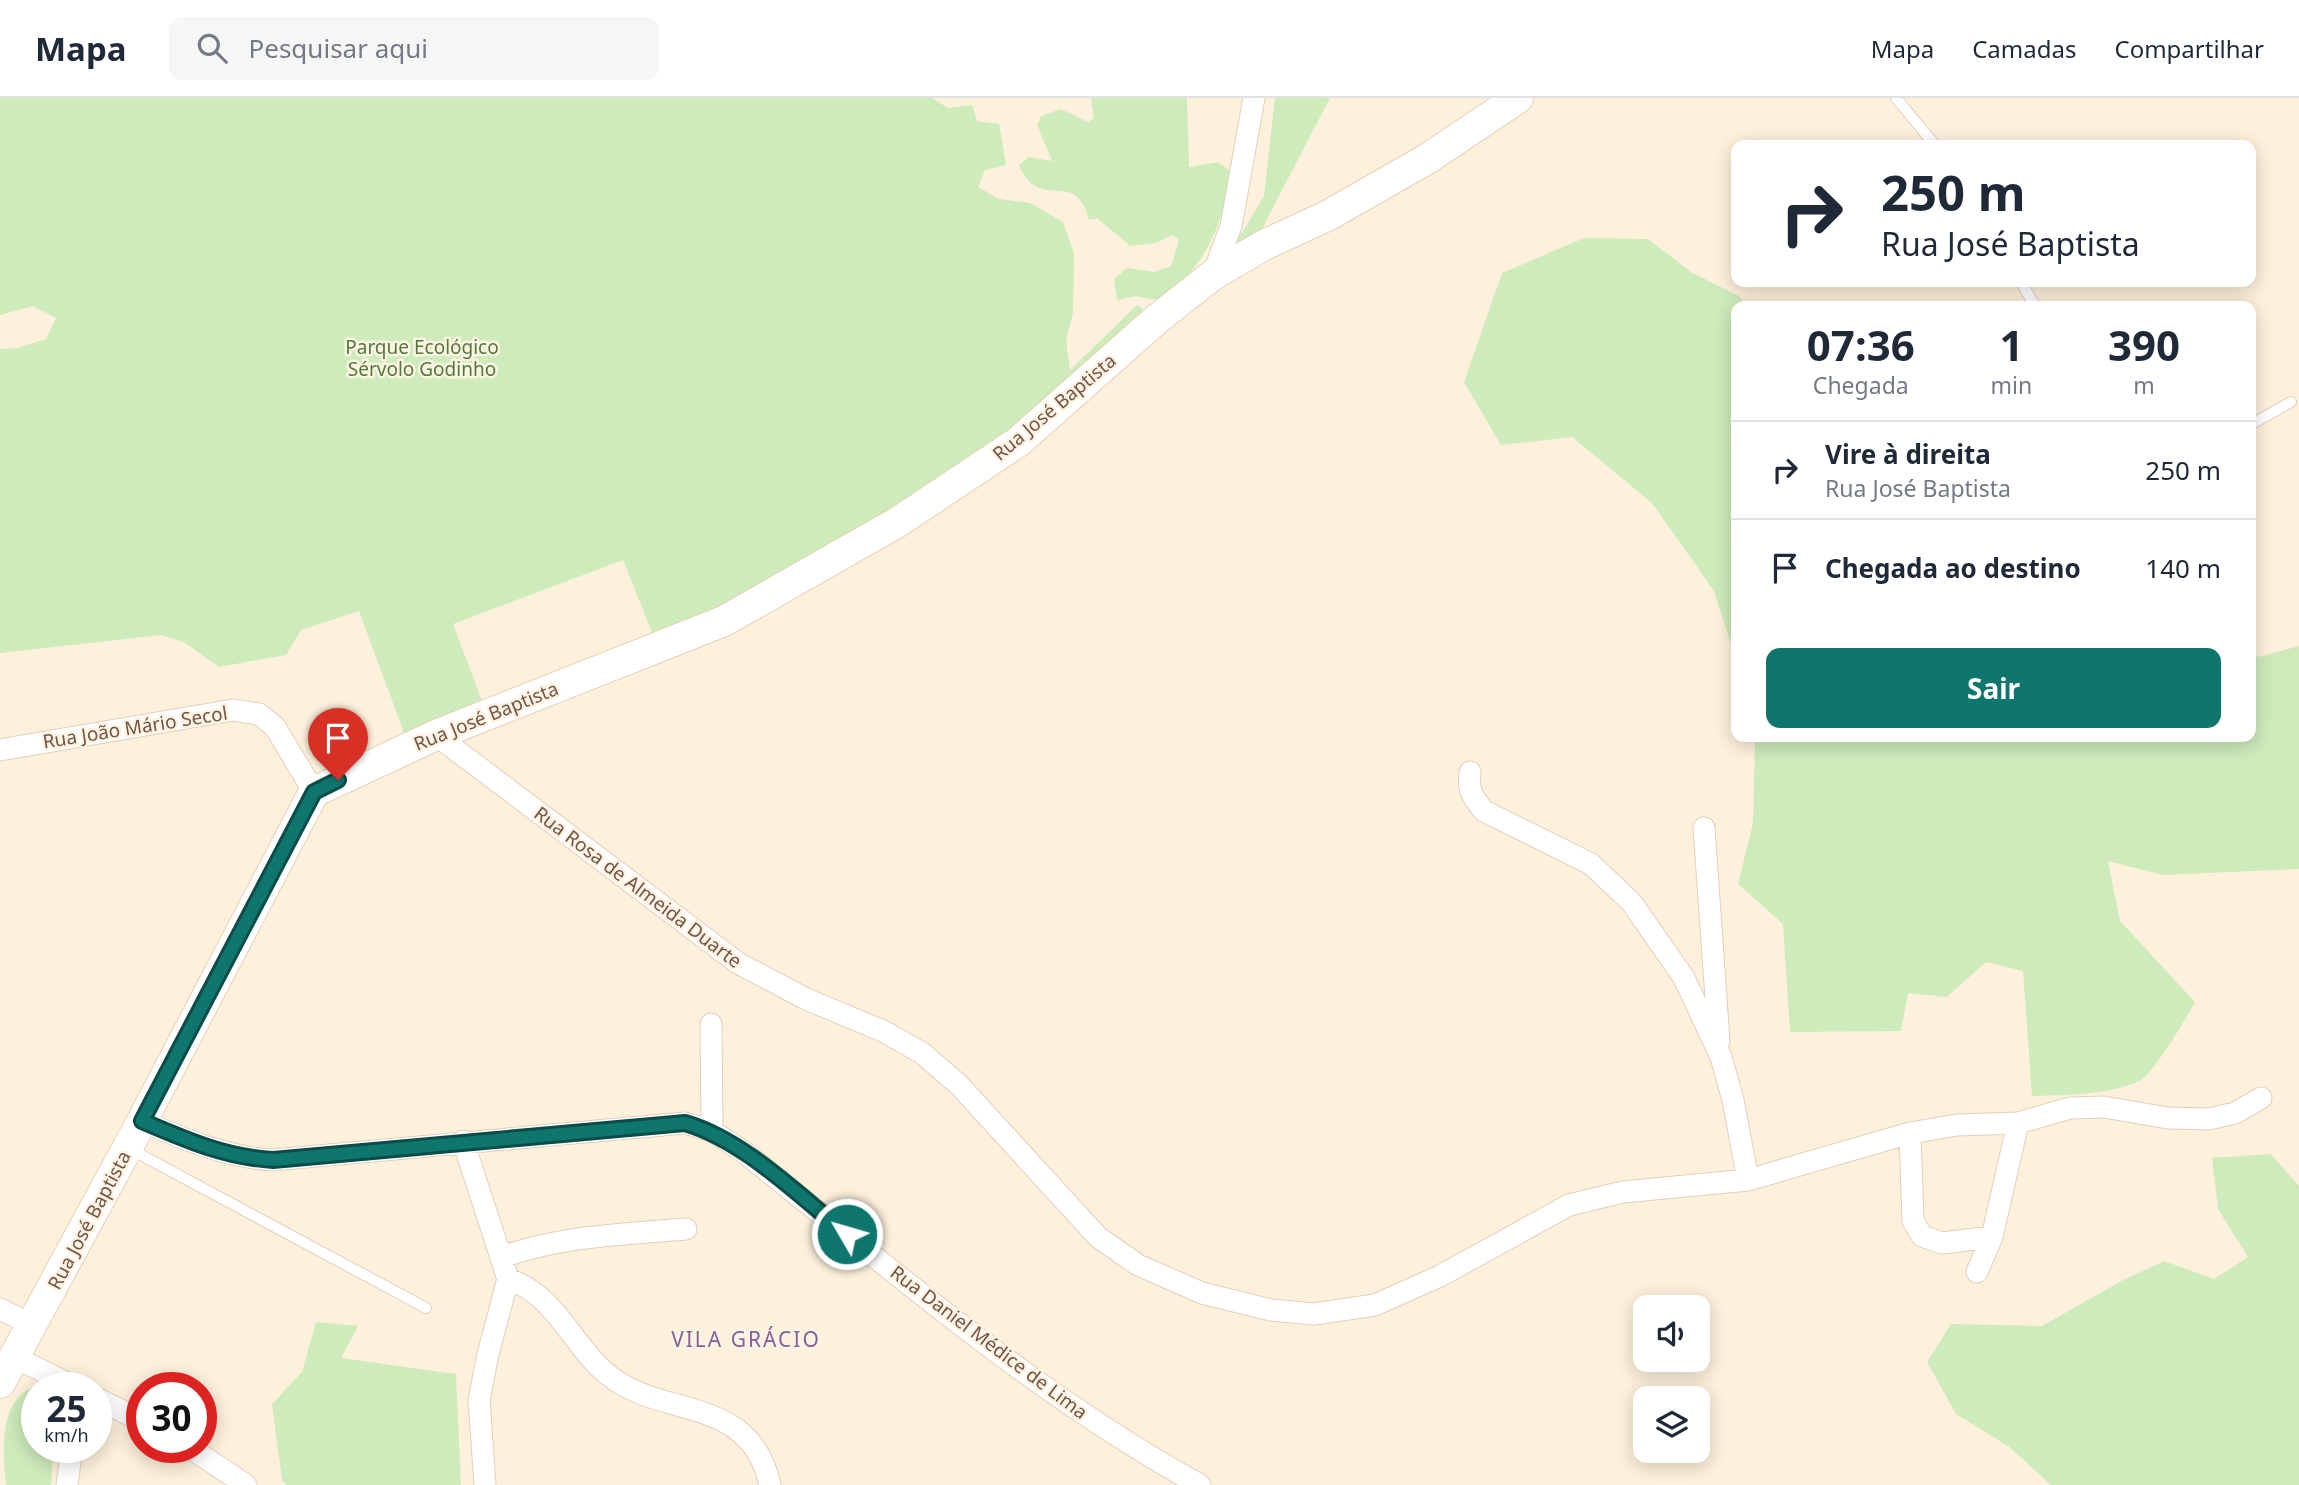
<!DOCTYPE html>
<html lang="pt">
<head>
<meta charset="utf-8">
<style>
  body { margin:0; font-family:"Noto Sans",sans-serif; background:#f6f6f7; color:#1f2937; height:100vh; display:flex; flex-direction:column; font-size:26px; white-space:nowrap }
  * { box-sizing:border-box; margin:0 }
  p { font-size:23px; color:#747a83 }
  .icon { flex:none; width:38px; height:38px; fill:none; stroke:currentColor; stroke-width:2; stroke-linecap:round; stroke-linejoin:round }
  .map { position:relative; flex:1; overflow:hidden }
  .sheet { position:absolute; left:1731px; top:203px; width:525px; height:441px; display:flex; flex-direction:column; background:#fff; border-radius:14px; box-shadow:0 4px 18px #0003 }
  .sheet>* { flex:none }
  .hud { position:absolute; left:1731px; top:42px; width:525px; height:147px; border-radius:14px; box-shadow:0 4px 18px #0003; background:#fff; color:#1f2937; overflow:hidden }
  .controls { position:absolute; left:1633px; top:1197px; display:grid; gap:14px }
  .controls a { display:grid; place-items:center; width:77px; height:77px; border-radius:14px; background:#fff; box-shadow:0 4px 18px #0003; font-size:35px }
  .speed { position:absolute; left:21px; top:1274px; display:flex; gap:14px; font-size:35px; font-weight:700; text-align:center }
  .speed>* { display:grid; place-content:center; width:91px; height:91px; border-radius:50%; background:#fff; box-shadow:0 4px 18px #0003; line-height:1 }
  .speed small { font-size:18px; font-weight:400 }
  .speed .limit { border:10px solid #d22; background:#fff; color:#111 }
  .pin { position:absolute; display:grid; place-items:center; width:60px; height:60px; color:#fff; margin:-72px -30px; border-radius:50% 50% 50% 0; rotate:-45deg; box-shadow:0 0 7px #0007 }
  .pin .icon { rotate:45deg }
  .me { position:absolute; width:77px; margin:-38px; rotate:308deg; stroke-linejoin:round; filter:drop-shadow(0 0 5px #0008) }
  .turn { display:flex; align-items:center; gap:24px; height:147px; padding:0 35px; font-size:32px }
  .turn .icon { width:91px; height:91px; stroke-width:2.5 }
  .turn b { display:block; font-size:49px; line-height:60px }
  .eta { display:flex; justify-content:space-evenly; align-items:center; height:119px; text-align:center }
  .eta b { font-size:42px; font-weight:700; line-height:49px }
  .cta { display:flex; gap:14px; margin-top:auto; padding:14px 35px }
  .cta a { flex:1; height:80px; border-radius:14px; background:#0f766e; color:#fff; font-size:28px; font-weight:700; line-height:80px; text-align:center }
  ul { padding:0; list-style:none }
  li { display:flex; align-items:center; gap:21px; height:98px; padding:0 35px; border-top:2px solid #e0e1e3 }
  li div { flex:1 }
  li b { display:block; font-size:26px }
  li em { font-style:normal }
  header { display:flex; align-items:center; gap:42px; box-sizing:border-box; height:98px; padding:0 35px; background:#fff; border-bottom:2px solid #e0e1e3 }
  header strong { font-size:33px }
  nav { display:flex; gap:38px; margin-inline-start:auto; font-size:24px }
  .search { width:490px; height:63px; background:#f6f6f7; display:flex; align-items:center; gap:18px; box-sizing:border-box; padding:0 24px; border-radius:14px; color:#747a83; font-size:26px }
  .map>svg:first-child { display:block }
  .green { fill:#ceebbb }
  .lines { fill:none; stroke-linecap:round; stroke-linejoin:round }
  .lane-casing { stroke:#e3cebc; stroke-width:12 }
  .street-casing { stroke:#e3cebc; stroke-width:23 }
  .secondary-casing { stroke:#e9cfb8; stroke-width:32 }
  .lane { stroke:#fff; stroke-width:10 }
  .street { stroke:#fff; stroke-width:21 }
  .secondary { stroke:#fff; stroke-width:30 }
  .route-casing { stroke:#0a4d48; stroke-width:18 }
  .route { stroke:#0f766e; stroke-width:12 }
  .labels { text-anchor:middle; stroke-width:5; stroke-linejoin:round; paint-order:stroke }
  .park-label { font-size:19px; fill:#4e7a3c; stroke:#fff4e4 }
  .street-label { font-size:19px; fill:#735545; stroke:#fff4e4 }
  .neighbourhood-label { font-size:21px; letter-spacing:2px; fill:#855f97; stroke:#fff4e4 }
</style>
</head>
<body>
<header>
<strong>Mapa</strong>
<div class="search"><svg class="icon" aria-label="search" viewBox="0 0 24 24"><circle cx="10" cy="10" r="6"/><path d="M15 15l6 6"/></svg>Pesquisar aqui</div>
<nav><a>Mapa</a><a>Camadas</a><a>Compartilhar</a></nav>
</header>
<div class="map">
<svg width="2299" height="1387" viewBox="0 0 2299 1387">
  <rect width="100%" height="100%" fill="#fdf1dc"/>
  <path class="green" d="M0,0H932L948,10L972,7L977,23L999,26L1006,67L985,72L978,89L999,101L1030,105L1063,124L1074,155L1073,215L1066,241L1070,272L1137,207L1148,215L1042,312L860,438L655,542L623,462L453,526L485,611L408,646L359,513L301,532L286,557L219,569L184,544L161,537L0,555V251L17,250L46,241L56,220L33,208L0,217Z
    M1091,0H1187L1189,69L1218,64L1232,74C1220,132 1208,162 1163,203L1136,198L1117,202L1114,181L1127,170L1155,174L1171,168L1179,142L1172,137L1156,145L1130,148L1097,120L1089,122C1075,67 1040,117 1019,67L1029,59L1052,63L1037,27L1041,18L1061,11L1088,24L1094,20Z
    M1275,0H1330L1253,148L1228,158L1264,98Z
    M1584,140L1648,141L1691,174L1739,198L1747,208H1736V562L1714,493L1652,405L1572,339L1501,347L1464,284L1502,175Z
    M2299,548V771L2163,777L2108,763L2120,823L2195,904C2186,920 2154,976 2139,983C2110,997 2064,997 2032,998L2023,873L1986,864L1947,899L1908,895L1901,933L1790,934L1783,826L1738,786L1753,725L1755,639H2250L2251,553L2258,559Z
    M2271,1056L2299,1088V1387H2051L2008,1348L1956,1316L1927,1264L1951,1226L2042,1228L2123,1182L2164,1163L2214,1181L2248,1159L2218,1111L2212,1060Z
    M316,1224L358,1228L341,1260L456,1276L461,1387H286L282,1382L272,1306L302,1274Z
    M31,1290L37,1293V1349H53L51,1387H6C2,1352 0,1304 31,1290Z"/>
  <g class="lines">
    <g class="lane-casing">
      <path id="lane" d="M1896,0L1935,47
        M2021,184L2035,208
        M2250,327L2291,304
        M130,1051L426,1210"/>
    </g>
    <g class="street-casing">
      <path id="street" d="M1213,177L1231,128L1254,0
        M436,637L738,865L806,901L883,933L922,955L959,987L1098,1139L1138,1167L1202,1195L1271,1212L1314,1216L1375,1207L1440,1178L1569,1107L1623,1094L1748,1082L1910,1035L1957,1027L2018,1025L2070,1010L2104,1009L2168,1020L2209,1021L2235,1015L2261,1000
        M0,652L233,612L259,616L275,629L314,694
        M1470,674C1467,692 1473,700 1484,713L1591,766L1632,805L1684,880L1721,959L1733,1002L1748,1082
        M1704,730L1719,943
        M711,926L712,1033
        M142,1023C186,1042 225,1059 273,1062L685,1025L712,1033L741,1052C889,1169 1034,1296 1200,1387
        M1910,1035L1913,1123L1922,1138L1942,1145L1992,1139
        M463,1043L508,1181L488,1256L479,1302L485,1387
        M502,1159C561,1138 624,1136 686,1131
        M1977,1174L1992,1139L2018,1025
        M508,1181C556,1197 571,1246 607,1276C662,1322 750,1295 770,1387
        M0,1211L32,1227
        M14,1259L77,1290
        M96,1300L142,1323
        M189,1349L246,1387
        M67,1387L72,1349"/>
    </g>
    <g class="secondary-casing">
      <path id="secondary" d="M0,1285L142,1023L314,694L436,637L724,523L898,424L1018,344L1157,221L1213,177L1264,147L1329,117L1427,61L1518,0"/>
    </g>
    <use href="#lane" class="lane"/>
    <use href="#street" class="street"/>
    <use href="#secondary" class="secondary"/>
  </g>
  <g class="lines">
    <g class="route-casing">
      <path id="route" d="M338,682L314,694L142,1023C186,1042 225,1059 273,1062L685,1025C744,1042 799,1098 847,1136"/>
    </g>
    <use href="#route" class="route"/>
  </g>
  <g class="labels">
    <g class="park-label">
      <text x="422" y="256">Parque Ecológico<tspan x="422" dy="22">Sérvolo Godinho</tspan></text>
    </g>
    <g class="street-label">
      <text transform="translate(1054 309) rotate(-40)" y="7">Rua José Baptista</text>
      <text transform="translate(486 618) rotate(-22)" y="7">Rua José Baptista</text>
      <text transform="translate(135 629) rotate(-9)" y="7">Rua João Mário Secol</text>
      <text transform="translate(638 789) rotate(37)" y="7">Rua Rosa de Almeida Duarte</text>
      <text transform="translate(89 1122) rotate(-62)" y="7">Rua José Baptista</text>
      <text transform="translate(989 1244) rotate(37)" y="7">Rua Daniel Médice de Lima</text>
    </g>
    <g class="neighbourhood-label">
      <text x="746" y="1249">VILA GRÁCIO</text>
    </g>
  </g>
</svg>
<div class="controls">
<a><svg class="icon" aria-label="sound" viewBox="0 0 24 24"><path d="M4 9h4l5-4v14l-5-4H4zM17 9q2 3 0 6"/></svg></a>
<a><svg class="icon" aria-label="layers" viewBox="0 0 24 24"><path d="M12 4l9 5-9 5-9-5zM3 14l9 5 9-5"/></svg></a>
</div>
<div class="speed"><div>25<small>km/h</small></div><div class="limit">30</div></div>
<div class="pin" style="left:338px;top:682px;background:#d93025"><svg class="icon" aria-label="arrive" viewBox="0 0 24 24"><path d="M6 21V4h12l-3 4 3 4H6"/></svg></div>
<svg class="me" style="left:847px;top:1136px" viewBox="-20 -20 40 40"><circle r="17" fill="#0f766e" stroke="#fff" stroke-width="3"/><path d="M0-11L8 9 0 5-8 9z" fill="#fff"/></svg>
<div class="hud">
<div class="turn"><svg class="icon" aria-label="right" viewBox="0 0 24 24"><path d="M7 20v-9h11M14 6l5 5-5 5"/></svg><div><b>250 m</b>Rua José Baptista</div></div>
</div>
<section class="sheet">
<div class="eta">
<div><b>07:36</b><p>Chegada</p></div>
<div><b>1</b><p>min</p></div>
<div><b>390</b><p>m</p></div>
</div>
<ul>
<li><svg class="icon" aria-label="right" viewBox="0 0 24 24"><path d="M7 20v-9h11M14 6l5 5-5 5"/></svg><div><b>Vire à direita</b><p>Rua José Baptista</p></div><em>250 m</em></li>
<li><svg class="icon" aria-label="arrive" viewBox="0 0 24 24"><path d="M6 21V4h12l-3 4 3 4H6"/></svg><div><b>Chegada ao destino</b></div><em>140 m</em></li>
</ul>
<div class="cta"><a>Sair</a></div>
</section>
</div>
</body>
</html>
